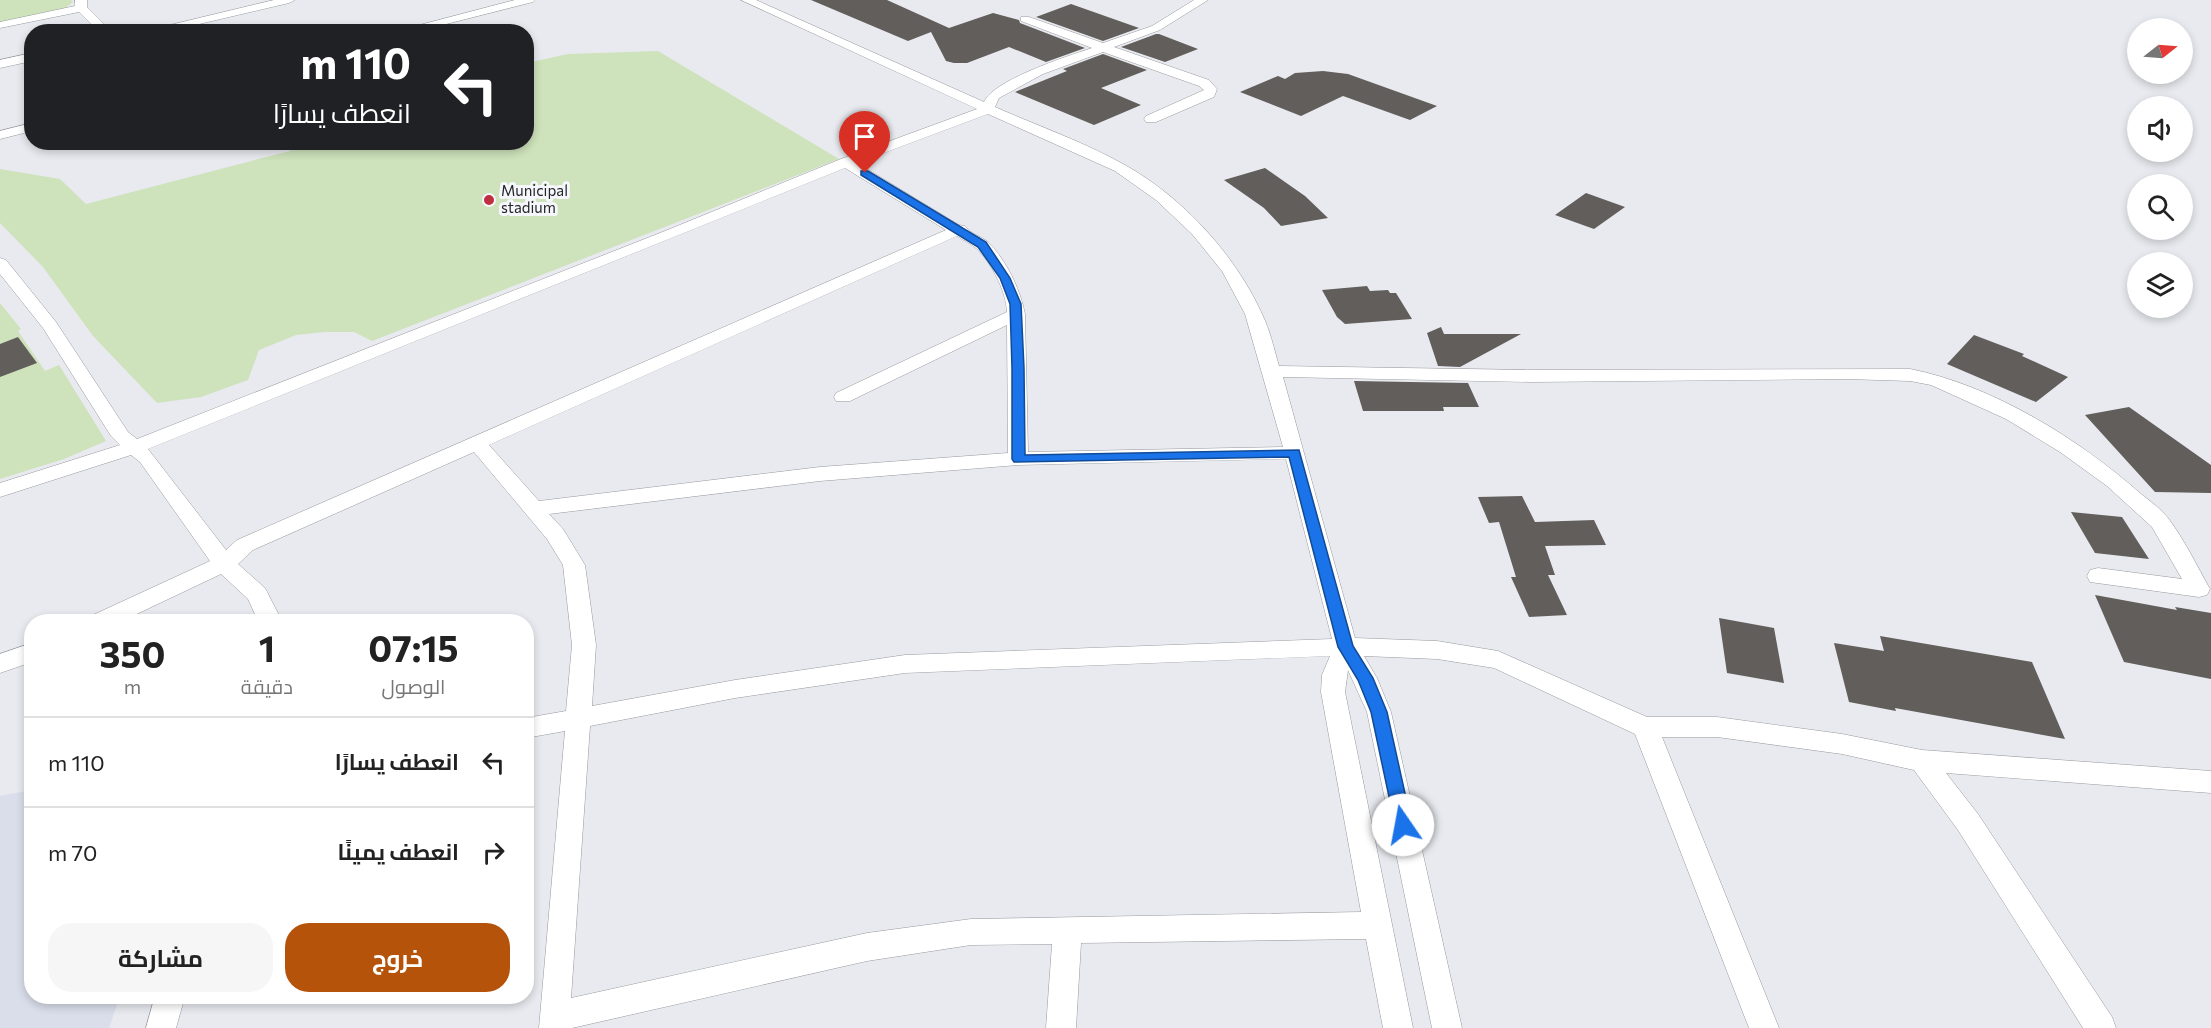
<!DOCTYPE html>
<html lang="ar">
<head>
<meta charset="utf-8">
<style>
  body { margin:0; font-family:Commissioner,Cairo,sans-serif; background:#f6f6f6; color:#222; direction:rtl; height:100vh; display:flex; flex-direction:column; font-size:22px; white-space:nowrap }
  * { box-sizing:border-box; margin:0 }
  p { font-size:20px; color:#767676 }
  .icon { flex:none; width:33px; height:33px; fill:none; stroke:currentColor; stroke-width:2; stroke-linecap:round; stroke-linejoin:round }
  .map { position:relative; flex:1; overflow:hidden; direction:ltr }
  .sheet { position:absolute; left:24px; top:614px; width:510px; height:390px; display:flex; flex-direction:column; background:#fff; border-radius:24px; box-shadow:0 3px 9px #0003; direction:rtl }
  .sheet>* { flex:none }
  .hud { position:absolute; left:24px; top:24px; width:510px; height:126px; border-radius:24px; box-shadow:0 3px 9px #0003; direction:rtl; background:#202124; color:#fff; overflow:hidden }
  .needle { width:39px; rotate:73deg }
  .tools { position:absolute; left:2127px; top:18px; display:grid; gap:12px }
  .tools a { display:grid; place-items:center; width:66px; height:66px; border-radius:50%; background:#fff; box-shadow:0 3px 9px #0003; font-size:30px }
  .pin { position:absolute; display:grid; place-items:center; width:51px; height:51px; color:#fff; margin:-62px -26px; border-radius:50% 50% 50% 0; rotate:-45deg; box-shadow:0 0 6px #0007 }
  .pin .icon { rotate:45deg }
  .me { position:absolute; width:66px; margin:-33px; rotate:348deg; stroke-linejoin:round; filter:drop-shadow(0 0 4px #0008) }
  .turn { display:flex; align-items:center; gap:21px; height:126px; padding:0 24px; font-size:27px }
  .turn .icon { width:78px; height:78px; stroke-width:2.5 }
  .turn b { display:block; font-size:42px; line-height:51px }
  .eta { display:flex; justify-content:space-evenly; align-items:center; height:102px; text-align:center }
  .eta b { font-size:36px; font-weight:700; line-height:42px }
  .button { display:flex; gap:12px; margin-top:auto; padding:12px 24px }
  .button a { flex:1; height:69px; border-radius:24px; background:#b45309; color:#fff; font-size:24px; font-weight:700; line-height:69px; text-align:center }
  .button a+a { background:#f6f6f6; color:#222 }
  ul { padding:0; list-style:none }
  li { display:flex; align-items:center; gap:18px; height:90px; padding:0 24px; border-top:2px solid #e0e0e0 }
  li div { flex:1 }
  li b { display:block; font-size:22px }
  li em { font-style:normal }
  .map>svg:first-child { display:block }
  .built { fill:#d9deea }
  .green { fill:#cee2bb }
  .building { fill:#615e5b }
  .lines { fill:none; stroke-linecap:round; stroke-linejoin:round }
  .minor-casing { stroke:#97999d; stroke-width:1 }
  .minor { fill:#fff; fill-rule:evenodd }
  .route { fill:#1a73e8; stroke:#114b97; stroke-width:1.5 }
  .poi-dot { fill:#bf2f41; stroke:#f5f7fc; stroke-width:2 }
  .labels { text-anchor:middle; stroke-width:6; stroke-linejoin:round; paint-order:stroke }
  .far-poi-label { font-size:15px; fill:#232426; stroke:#f5f7fc; text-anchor:start }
</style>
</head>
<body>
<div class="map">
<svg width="2211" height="1028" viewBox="0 0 2211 1028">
  <rect width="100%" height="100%" fill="#e8eaef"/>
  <path class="built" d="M31,790L32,996H120L109,1028H0V796Z"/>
  <path class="green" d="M0,0H71L73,2L61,11L0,23Z
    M658,51L839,159L372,341L354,332H324L296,335L259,350L248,380L201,397L157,403L93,336L43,267L0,223V169L60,179L86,204L290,151L291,143L526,142L527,63L568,54Z
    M0,303L21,329L18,331L45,371L59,365L106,441L64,459L0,479Z"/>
  <path class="building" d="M811,0H887L949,28L993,13L1019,20L1020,23L1085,48L1046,62L1009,47L967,63H954L946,61L931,32L908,41Z
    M1071,4L1139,28L1103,41L1036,17Z
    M1156,34H1159L1198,49L1165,62L1121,47Z
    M1103,54L1147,70L1101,88L1141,105L1094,125L1015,92L1067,71L1063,69Z
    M1323,71L1348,74L1437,106L1410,120L1343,96L1301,116L1240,92L1278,76L1285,79L1295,73Z
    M1265,168L1305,196L1328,218L1281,226L1264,208L1224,180Z
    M1586,193L1625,207L1594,229L1555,215Z
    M1367,286L1370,291L1388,290L1390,293H1396L1412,319L1345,324L1337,317L1322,290Z
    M1441,327L1444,334H1521L1460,367L1438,366L1427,333Z
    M1974,335L2024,354L2022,356L2068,377L2036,402L1947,364Z
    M18,337L37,363L0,377V344Z
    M1354,381L1468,383L1479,407H1443L1444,411H1363Z
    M2129,407L2211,465V493L2155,492L2085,415Z
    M1522,496L1535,522L1594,520L1606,545L1545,546L1555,575H1548L1567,615L1529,617L1511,577H1516L1499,522L1489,523L1478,497Z
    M2071,512L2122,517L2149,559L2095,553Z
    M2095,595L2177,610L2175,607L2211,613V679L2124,662Z
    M1719,618L1774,628L1784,683L1727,673Z
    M1880,636L2032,662L2065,739L1895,708L1896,711L1849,702L1834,643L1884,651Z"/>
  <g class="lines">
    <g class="minor-casing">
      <path id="minor" d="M75,0H87V7L112,32H99L79,12L0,28V22L75,6Z
        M274,0H295L289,3L165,32H141Z
        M515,0H535L533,2L415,32H393Z
        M741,0H756L984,102C993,80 1068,56 1092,48L1021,21V17H1029L1103,43L1152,26L1194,0H1208L1160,30L1114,47L1209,80L1217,89L1214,97L1156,122H1146L1144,119L1146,116L1204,90L1199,86L1103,52L1043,74L999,98L995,107C1038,126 1084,142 1125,165C1182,197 1235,254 1262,314C1270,330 1274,349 1279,366L1532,370L1910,369C1992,385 2079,439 2141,494C2150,501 2161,509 2168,518C2184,539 2197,566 2210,589L2207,595L2199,597L2090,582L2087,576L2090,570L2098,568L2182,579L2152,527L2107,486L2060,452L2006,419L1931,385L1910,381L1847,379L1532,382L1283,377L1355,638L1437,641L1498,651L1647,717H1717L1842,734L1922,750L2211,771V793L1946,773L1978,814L2112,1017L2116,1028H2083L1958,830L1914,770L1842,754L1717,737H1662L1779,1028H1749L1635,734L1494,668L1437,659L1364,656L1377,678L1391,712L1462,1028H1432L1367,712L1348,670L1345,692L1413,1028H1383L1366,939L1081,943L1076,1028H1046L1052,944L971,945L867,961L572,1028H539L565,731L526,738V718L566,711L572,645L563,565L547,539L474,452L253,550L238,564L265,588L282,621H258L248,599L221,574L122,621H89L93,615L210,561L140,462L131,455L0,497V483L120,445L111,436L43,328L0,274V258L6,260L56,322L128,432L137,439L665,231L841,159L977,109ZM988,114L1115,171L1156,200L1192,234L1222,271L1245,314L1283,447L1028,452L1025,314C1020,289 1007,261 988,242C981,236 970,234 965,226L959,225L857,163ZM845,168L946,230L237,540L226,550L148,449ZM957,236C963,240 972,244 977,249C992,264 1006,291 1007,312L836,393L834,397L836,401H850L1007,325L1008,453L820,467L539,501L489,445ZM1286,459L1332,639L905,655L735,680L592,706L596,645L585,565L563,529L549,514L820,481L1018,465ZM1330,656L1322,675L1321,692L1361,912L971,919L867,933L571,998L590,726L735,698L905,673Z
        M32,53V61L0,68V60Z
        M32,123V131L0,139V131Z
        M32,643V662L0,673V654Z
        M155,996H185L176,1028H146Z"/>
    </g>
    <use href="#minor" class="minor"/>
  </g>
  <path class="route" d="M861,171H868L986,242L1010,278L1021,304L1024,368L1025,455L1299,450L1353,646L1373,678L1387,712L1412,825L1410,830L1403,833L1397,830L1395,825L1371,712L1358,680L1338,647L1289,457L1014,462L1012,459V368L1010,304L1000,278L978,247L861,175Z"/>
  <circle class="poi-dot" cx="489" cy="200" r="6"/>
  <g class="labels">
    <g class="far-poi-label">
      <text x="501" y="196">Municipal<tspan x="501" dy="17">stadium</tspan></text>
    </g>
  </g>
</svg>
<div class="tools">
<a><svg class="needle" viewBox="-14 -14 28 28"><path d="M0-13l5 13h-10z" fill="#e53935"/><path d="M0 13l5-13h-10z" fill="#767676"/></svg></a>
<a><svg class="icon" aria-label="sound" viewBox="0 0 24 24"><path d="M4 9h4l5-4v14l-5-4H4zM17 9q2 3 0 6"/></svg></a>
<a><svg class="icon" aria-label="search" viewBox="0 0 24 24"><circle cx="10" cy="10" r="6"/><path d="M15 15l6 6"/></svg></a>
<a><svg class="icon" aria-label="layers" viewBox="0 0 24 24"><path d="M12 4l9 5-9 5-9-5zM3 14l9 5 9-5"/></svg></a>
</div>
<div class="pin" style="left:865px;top:173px;background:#d93025"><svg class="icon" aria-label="arrive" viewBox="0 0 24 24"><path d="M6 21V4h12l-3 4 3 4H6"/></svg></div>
<svg class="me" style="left:1403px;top:825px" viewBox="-20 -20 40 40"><circle r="19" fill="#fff"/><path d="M0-13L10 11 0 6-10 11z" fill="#1a73e8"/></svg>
<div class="hud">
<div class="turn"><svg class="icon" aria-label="left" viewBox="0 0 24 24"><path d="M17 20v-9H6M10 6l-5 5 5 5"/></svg><div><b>110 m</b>انعطف يسارًا</div></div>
</div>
<section class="sheet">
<div class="eta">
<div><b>07:15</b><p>الوصول</p></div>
<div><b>1</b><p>دقيقة</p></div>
<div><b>350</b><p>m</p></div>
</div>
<ul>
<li><svg class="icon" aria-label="left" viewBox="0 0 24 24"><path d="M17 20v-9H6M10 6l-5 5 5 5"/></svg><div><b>انعطف يسارًا</b></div><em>110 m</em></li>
<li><svg class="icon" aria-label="right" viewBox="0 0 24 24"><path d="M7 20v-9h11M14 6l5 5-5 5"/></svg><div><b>انعطف يمينًا</b></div><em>70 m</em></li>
</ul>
<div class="button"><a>خروج</a><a>مشاركة</a></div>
</section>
</div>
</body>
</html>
